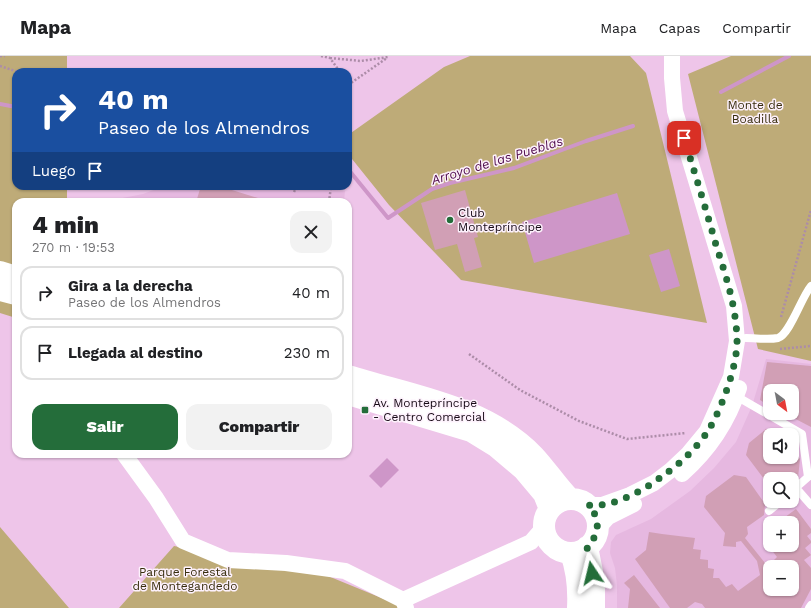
<!DOCTYPE html>
<html lang="es">
<head>
<meta charset="utf-8">
<style>
  body { margin:0; font-family:"Work Sans",sans-serif; background:#f2f2f2; color:#202124; height:100vh; display:flex; flex-direction:column; font-size:15px; white-space:nowrap }
  * { box-sizing:border-box; margin:0 }
  p { font-size:13px; color:#757577 }
  .icon { flex:none; width:22px; height:22px; fill:none; stroke:currentColor; stroke-width:2; stroke-linecap:round; stroke-linejoin:round }
  .map { position:relative; flex:1; overflow:hidden }
  .side { position:absolute; left:12px; top:142px; width:340px; height:260px; display:flex; flex-direction:column; background:#fff; border-radius:12px; box-shadow:0 1px 3px #0004 }
  .side>* { flex:none }
  .guide { position:absolute; left:12px; top:12px; width:340px; height:122px; border-radius:12px; box-shadow:0 1px 3px #0004; background:#1a4fa0; color:#fff; overflow:hidden }
  .needle { width:26px; rotate:148deg }
  .fabs { position:absolute; left:763px; top:328px; display:grid; gap:8px }
  .fabs a { display:grid; place-items:center; width:36px; height:36px; border-radius:8px; background:#fff; box-shadow:0 1px 3px #0004; font-size:20px }
  .pin { position:absolute; display:grid; place-items:center; width:34px; height:34px; color:#fff; margin:-17px; border-radius:8px; box-shadow:0 2px 6px #0006 }
  .me { position:absolute; width:44px; margin:-22px; rotate:350deg; stroke-linejoin:round; filter:drop-shadow(0 0 3px #0008) }
  .turn { display:flex; align-items:center; gap:14px; height:84px; padding:0 20px; font-size:18px }
  .turn .icon { width:52px; height:52px; stroke-width:2.5 }
  .turn b { display:block; font-size:28px; line-height:34px }
  .then { display:flex; align-items:center; height:38px; padding:0 20px; background:#0003; gap:8px; font-size:15px }
  .round { display:grid; place-items:center; flex:none; width:42px; height:42px; border-radius:12px; background:#f2f2f2 }
  .overview { display:flex; align-items:center; justify-content:space-between; height:68px; padding:0 20px }
  h1 { font-size:24px; font-weight:800; line-height:30px }
  .action { display:flex; gap:8px; margin-top:auto; padding:8px 20px }
  .action a { flex:1; height:46px; border-radius:12px; background:#246d3a; color:#fff; font-size:16px; font-weight:800; line-height:46px; text-align:center }
  .action a+a { background:#f2f2f2; color:#202124 }
  ul { padding:0; list-style:none }
  li { display:flex; align-items:center; gap:12px; height:54px; margin:0 8px 6px; padding:0 12px; border:2px solid #e0e0e0; border-radius:12px }
  li div { flex:1 }
  li b { display:block; font-size:15px }
  li em { font-style:normal }
  header { display:flex; align-items:center; gap:24px; box-sizing:border-box; height:56px; padding:0 20px; background:#fff; border-bottom:1px solid #e0e0e0 }
  header strong { font-size:19px }
  nav { display:flex; gap:22px; margin-inline-start:auto; font-size:14px }
  .map>svg:first-child { display:block }
  .built { fill:#e6b8e0; fill-rule:evenodd }
  .green { fill:#beab78 }
  .water { fill:#ce96c8 }
  .lines { fill:none; stroke-linecap:round; stroke-linejoin:round }
  .stream { stroke:#ce96c8; stroke-width:4 }
  .building { fill:#d19fb5 }
  .path { stroke:#ac8ca8; stroke-width:2.5; stroke-dasharray:2 2; stroke-linecap:butt }
  .lane { stroke:#fff; stroke-width:8 }
  .street { stroke:#fff; stroke-width:16 }
  .secondary { stroke:#fff; stroke-width:22 }
  .route { stroke:#246d3a; stroke-width:7; stroke-dasharray:0 12.6 }
  .poi-dot { fill:#246d3a; stroke:#fdf1fc; stroke-width:1.5 }
  .labels { text-anchor:middle; stroke-width:3; stroke-linejoin:round; paint-order:stroke }
  .park-label { font-size:12px; fill:#382d0d; stroke:#fdf1fc }
  .poi-label { font-size:12px; fill:#170a16; stroke:#fdf1fc; text-anchor:start }
  .water-label { font-size:13px; font-style:italic; fill:#4f0c4c; stroke:#fdf1fc }
</style>
</head>
<body>
<header>
<strong>Mapa</strong>
<nav><a>Mapa</a><a>Capas</a><a>Compartir</a></nav>
</header>
<div class="map">
<svg width="811" height="552" viewBox="0 0 811 552">
  <rect width="100%" height="100%" fill="#eec5e9"/>
  <path class="built" d="M164,130H291L345,135L344,146H102L143,138Z
    M766,303L811,308V552H617V529L615,512L610,497L611,486L616,479L651,463L690,435L714,412L736,386L752,350ZM770,335H792V357H770ZM770,379H792V401H770ZM770,423H792V445H770ZM770,467H792V489H770ZM770,511H792V533H770Z"/>
  <path class="green" d="M0,0H67V16H16V130H67V146H16V262L0,257Z
    M470,0H630L646,17L707,267L461,224L389,149L348,98V79L444,11Z
    M731,0H811V305L758,293L688,18Z
    M0,471L69,552H0Z
    M174,490L328,520L401,550L402,552H119Z"/>
  <path class="water" d="M617,137L630,178L534,207L522,166Z
    M669,193L680,230L661,236L649,199Z
    M387,402L399,414L381,432L369,420Z"/>
  <g class="lines">
    <path class="stream" d="M721,36L789,0
      M0,48L16,51
      M348,113L388,162L432,133L450,127L514,112L586,85L633,70"/>
  </g>
  <path class="building" d="M201,130H219L271,146H196Z
    M465,134L478,181L474,182L482,211L465,216L457,188L435,194L421,147Z
    M767,306L811,310V371L784,357H792V335H770V350L760,344Z
    M766,373L780,375L783,379H770V401H792V391L800,403L798,422L792,427V423H770V431L746,399L749,387Z
    M734,419L746,421L765,448L764,459L747,471L748,478L745,482L769,512H770V533H792V511H771L773,509L771,507L777,501L771,493L776,489H792V467H777L796,453L811,473V477L807,480L811,485V487L805,492L811,499L804,504L811,512V533L801,552H705L702,548L695,546L687,552H670L635,503L646,494L649,476L662,478L695,482L693,493L701,494L700,503L708,504V512L714,513L713,522H719L726,531L732,528L738,535L760,519L757,505L741,485L736,486V491L723,490L725,477L704,451L706,440Z
    M634,519L660,552H628L630,533L624,527Z"/>
  <g class="lines">
    <path class="path" d="M0,0H5
      M321,0L330,2L340,16
      M330,2L361,5L388,1
      M0,10L18,16
      M348,29L387,2
      M294,136L297,130
      M329,146L331,130
      M781,261L811,154
      M780,293L811,290
      M469,298L520,334L579,365L627,383L686,377"/>
    <path class="lane" d="M746,282C756,282 768,284 778,282C790,278 801,242 811,230
      M736,340L802,378L808,421L792,435
      M796,432L811,449
      M769,455L781,445
      M809,552L811,549"/>
    <path class="street" d="M124,398L156,442L183,485L228,504L286,507L345,515L403,544L406,552
      M682,418C709,394 728,366 739,332
      M588,449H602L630,439L654,427L671,414L688,398L707,375L731,321L737,285L734,250L675,55L672,22V0
      M598,472L608,461L634,448
      M403,544L531,486L544,471"/>
    <path class="secondary" d="M0,216L16,221
      M0,234L16,238
      M348,320C412,340 486,350 534,400C547,414 557,430 570,443
      M348,338L471,375L497,391L523,413L544,438L550,453
      M544 470a27 27 0 1 1 54 0a27 27 0 1 1-54 0Z
      M587,491L594,526V552
      M571,497C577,514 579,533 578,552"/>
  </g>
  <g class="lines">
    <path class="route" d="M592,517L587,491C600,478 601,462 588,449C616,452 647,432 668,416C682,406 698,390 708,375C721,354 738,309 737,283C736,250 726,220 716,189C706,153 695,118 684,82"/>
  </g>
  <g class="poi-dot">
    <circle cx="450" cy="164" r="4"/>
    <rect x="361" y="350" width="8" height="8" rx="2"/>
  </g>
  <g class="labels">
    <g class="park-label">
      <text x="755" y="53">Monte de<tspan x="755" dy="14">Boadilla</tspan></text>
      <text x="185" y="520">Parque Forestal<tspan x="185" dy="14">de Montegandedo</tspan></text>
    </g>
    <g class="poi-label">
      <text x="458" y="161">Club<tspan x="458" dy="14">Montepríncipe</tspan></text>
      <text x="373" y="351">Av. Montepríncipe<tspan x="373" dy="14">- Centro Comercial</tspan></text>
    </g>
    <g class="water-label">
      <text transform="translate(497 104) rotate(-17)" y="5">Arroyo de las Pueblas</text>
    </g>
  </g>
</svg>
<div class="fabs">
<a><svg class="needle" viewBox="-14 -14 28 28"><path d="M0-13l5 13h-10z" fill="#e53935"/><path d="M0 13l5-13h-10z" fill="#757577"/></svg></a>
<a><svg class="icon" aria-label="sound" viewBox="0 0 24 24"><path d="M4 9h4l5-4v14l-5-4H4zM17 9q2 3 0 6"/></svg></a>
<a><svg class="icon" aria-label="search" viewBox="0 0 24 24"><circle cx="10" cy="10" r="6"/><path d="M15 15l6 6"/></svg></a>
<a>+</a>
<a>−</a>
</div>
<div class="pin" style="left:684px;top:82px;background:#d93025"><svg class="icon" aria-label="arrive" viewBox="0 0 24 24"><path d="M6 21V4h12l-3 4 3 4H6"/></svg></div>
<svg class="me" style="left:592px;top:517px" viewBox="-20 -20 40 40"><path d="M0-17L14 15 0 8-14 15z" fill="#246d3a" stroke="#fff" stroke-width="4"/></svg>
<div class="guide">
<div class="turn"><svg class="icon" aria-label="right" viewBox="0 0 24 24"><path d="M7 20v-9h11M14 6l5 5-5 5"/></svg><div><b>40 m</b>Paseo de los Almendros</div></div>
<div class="then">Luego<svg class="icon" aria-label="arrive" viewBox="0 0 24 24"><path d="M6 21V4h12l-3 4 3 4H6"/></svg></div>
</div>
<section class="side">
<div class="overview"><div><h1>4 min</h1><p>270 m · 19:53</p></div><a class="round"><svg class="icon" aria-label="close" viewBox="0 0 24 24"><path d="M6 6l12 12M18 6L6 18"/></svg></a></div>
<ul>
<li><svg class="icon" aria-label="right" viewBox="0 0 24 24"><path d="M7 20v-9h11M14 6l5 5-5 5"/></svg><div><b>Gira a la derecha</b><p>Paseo de los Almendros</p></div><em>40 m</em></li>
<li><svg class="icon" aria-label="arrive" viewBox="0 0 24 24"><path d="M6 21V4h12l-3 4 3 4H6"/></svg><div><b>Llegada al destino</b></div><em>230 m</em></li>
</ul>
<div class="action"><a>Salir</a><a>Compartir</a></div>
</section>
</div>
</body>
</html>
